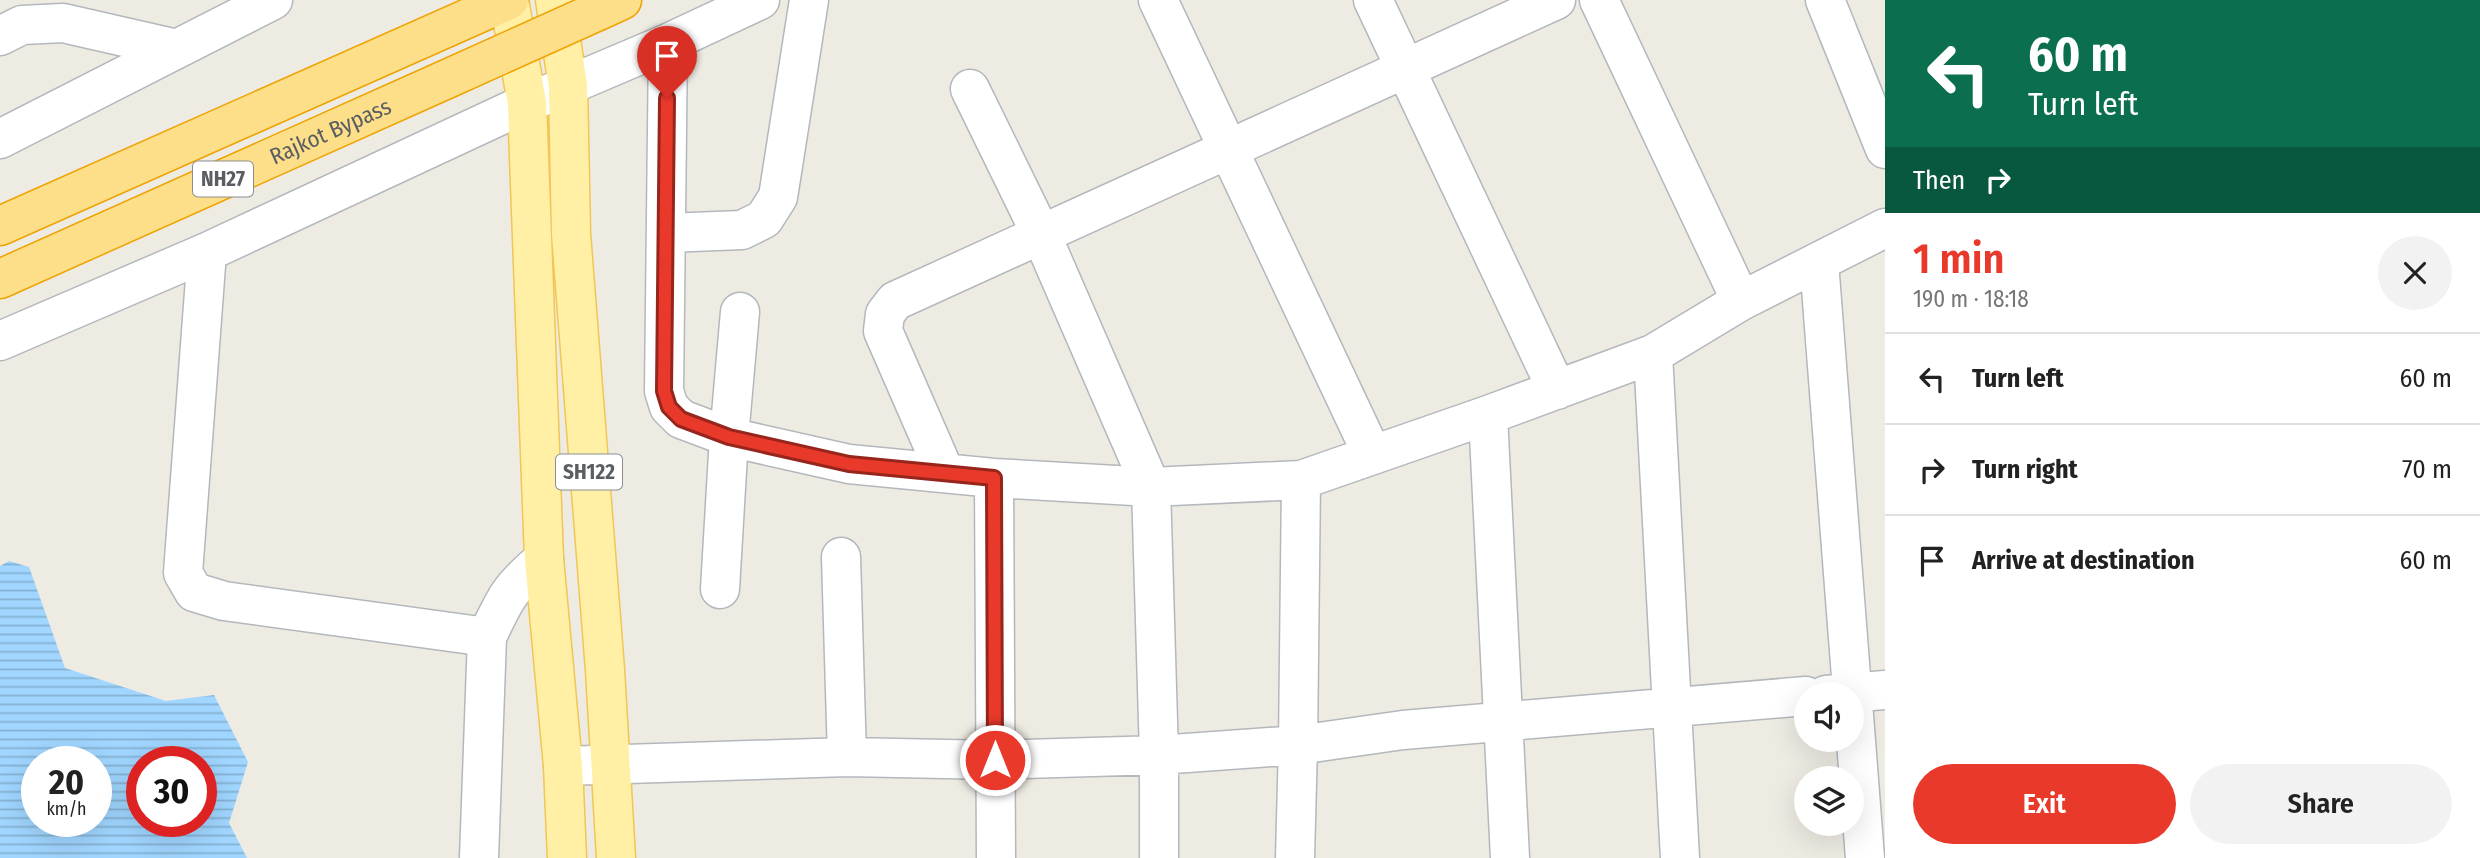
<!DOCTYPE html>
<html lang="en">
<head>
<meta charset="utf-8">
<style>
  body { margin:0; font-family:"Fira Sans Condensed",sans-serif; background:#f2f2f2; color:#222; height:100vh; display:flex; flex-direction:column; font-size:26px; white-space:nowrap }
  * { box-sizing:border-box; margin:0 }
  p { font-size:23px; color:#767676 }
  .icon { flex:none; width:38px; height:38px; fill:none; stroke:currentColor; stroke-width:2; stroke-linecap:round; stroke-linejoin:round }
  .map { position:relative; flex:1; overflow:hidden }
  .drawer { display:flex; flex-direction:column; background:#fff; width:595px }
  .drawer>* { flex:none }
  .guide { background:#0b6e4f; color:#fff; overflow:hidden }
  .controls { position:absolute; left:1794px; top:682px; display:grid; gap:14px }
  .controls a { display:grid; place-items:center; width:70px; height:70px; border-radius:50%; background:#fff; box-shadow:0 7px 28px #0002; font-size:35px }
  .speed { position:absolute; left:21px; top:746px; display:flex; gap:14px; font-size:35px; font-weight:700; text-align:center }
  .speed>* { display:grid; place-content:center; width:91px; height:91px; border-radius:50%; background:#fff; box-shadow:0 7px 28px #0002; line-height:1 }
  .speed small { font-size:18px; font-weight:400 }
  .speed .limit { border:10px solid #d22; background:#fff; color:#111 }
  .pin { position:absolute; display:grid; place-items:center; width:60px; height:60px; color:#fff; margin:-72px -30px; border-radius:50% 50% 50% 0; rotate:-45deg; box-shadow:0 0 7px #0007 }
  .pin .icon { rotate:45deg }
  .me { position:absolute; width:77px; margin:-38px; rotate:0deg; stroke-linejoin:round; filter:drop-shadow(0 0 5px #0008) }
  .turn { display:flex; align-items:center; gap:24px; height:147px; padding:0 28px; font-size:32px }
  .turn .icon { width:91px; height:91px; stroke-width:2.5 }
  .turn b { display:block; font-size:49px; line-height:60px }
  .then { display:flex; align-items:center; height:66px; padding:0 28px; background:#0003; gap:14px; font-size:26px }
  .round { display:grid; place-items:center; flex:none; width:74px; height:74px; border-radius:37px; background:#f2f2f2 }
  .summary { display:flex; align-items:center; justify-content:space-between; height:119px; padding:0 28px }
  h1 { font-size:42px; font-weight:600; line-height:52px; color:#e9392b }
  .action { display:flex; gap:14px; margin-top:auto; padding:14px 28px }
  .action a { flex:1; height:80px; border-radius:42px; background:#e9392b; color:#fff; font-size:28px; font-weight:600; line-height:80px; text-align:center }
  .action a+a { background:#f2f2f2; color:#222 }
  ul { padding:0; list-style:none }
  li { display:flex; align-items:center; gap:21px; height:91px; padding:0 28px; border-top:2px solid #e0e0e0 }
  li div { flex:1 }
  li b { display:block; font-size:26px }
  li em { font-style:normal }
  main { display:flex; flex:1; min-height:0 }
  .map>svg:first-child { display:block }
  .water { fill:url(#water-rules); fill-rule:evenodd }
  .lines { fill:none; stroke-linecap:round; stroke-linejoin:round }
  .minor-casing { stroke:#b4b8bc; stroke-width:41 }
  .major-casing { stroke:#f2c556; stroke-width:41 }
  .highway-casing { stroke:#efa200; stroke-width:41 }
  .minor { stroke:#fff; stroke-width:38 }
  .major { stroke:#fff0a5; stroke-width:38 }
  .highway { stroke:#fddf89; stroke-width:38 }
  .highway-bridge-casing { stroke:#efa200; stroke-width:41; stroke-linecap:butt }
  .highway-bridge { stroke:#fddf89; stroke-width:38 }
  .route-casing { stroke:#97251c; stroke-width:18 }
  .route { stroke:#e9392b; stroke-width:12 }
  .labels { text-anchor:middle; stroke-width:6; stroke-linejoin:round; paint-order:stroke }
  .shield { fill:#fff; stroke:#8c8e92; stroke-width:2 }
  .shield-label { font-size:21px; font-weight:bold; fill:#5a5e63 }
  .street-label { font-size:23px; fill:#5a5e63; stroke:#fff }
</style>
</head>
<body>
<main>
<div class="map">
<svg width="1885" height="858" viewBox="0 0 1885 858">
  <defs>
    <pattern id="water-rules" width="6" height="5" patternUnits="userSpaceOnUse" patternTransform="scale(1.75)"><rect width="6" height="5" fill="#a0d6ff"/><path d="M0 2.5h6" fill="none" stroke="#85b1d2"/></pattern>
  </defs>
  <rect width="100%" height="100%" fill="#edebe2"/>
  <path class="water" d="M9,561L29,567L65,668L166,701L214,695L248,762L229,823L247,858H0V566ZM37,761H96V821H37ZM142,761H201V821H142Z"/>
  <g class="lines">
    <g class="minor-casing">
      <path id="minor" d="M1158,0L1372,454
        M1373,0L1557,390
        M1599,0L1741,301
        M1825,0L1885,149
        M0,36L22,25L63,23L177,49
        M668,43L664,391L669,407L681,419L729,437L849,464L994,478L1151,487L1301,480L1488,415L1653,354L1741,301L1885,228
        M970,89L1041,234L1151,487L1159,755V858
        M0,139L273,0
        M666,233L742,230L764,219L778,197L809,0
        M207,252L183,573L194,592L224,601L487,637C505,598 510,587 544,559
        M1819,262L1865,858
        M0,341L207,252L527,103L668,43L760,0
        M1653,354L1680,858
        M1488,415L1510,858
        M945,473L883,331L885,314L895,301L1556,0
        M994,478L996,858
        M841,557L847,757
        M720,589L729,437L740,312
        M1826,695L1885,690
        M563,766L847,757L995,760L1159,755L1298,745L1301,480
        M479,858L487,637
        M1295,858L1298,745L1403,730L1806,696"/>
    </g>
    <g class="major-casing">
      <path id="major" d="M509,0L527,103L544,559L563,766L567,858
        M555,0L568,86L571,234L605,670L616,858"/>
    </g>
    <g class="highway-casing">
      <g id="highway">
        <path d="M598,11L622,0"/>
        <path d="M0,226L509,0"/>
        <path id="s1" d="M0,279L447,79"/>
      </g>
    </g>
    <use href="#minor" class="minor"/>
    <use href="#major" class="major"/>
    <use href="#highway" class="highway"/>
    <g class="highway-bridge-casing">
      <path id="highway-bridge" d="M447,79L598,11"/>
    </g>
    <use href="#highway-bridge" class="highway-bridge"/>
  </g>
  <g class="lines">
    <g class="route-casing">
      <path id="route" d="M667,98L664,391L669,407L681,419L729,437L849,464L994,478L995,760"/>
    </g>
    <use href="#route" class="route"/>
  </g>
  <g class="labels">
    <g class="shield">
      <rect x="193" y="161.5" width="60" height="35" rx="5"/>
      <rect x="556" y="454.5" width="66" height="35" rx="5"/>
    </g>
    <g class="shield-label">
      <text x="223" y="186">NH27</text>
      <text x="589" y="479">SH122</text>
    </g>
    <g class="street-label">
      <text dy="8" stroke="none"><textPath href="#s1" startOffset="362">Rajkot Bypass</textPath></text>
    </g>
  </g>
</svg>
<div class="controls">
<a><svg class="icon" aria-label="sound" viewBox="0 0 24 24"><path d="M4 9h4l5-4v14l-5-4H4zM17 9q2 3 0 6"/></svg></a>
<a><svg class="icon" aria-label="layers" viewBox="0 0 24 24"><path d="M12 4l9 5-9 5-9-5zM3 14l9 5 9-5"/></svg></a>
</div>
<div class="speed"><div>20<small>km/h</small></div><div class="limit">30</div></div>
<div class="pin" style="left:667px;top:98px;background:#d93025"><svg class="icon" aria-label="arrive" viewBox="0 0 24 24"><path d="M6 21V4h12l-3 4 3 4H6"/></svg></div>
<svg class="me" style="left:995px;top:760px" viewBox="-20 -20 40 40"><circle r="17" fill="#e9392b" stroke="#fff" stroke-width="3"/><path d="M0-11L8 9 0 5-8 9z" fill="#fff"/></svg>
</div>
<section class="drawer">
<div class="guide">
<div class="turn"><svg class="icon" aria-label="left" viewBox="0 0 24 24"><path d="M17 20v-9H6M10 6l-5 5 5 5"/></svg><div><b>60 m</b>Turn left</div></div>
<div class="then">Then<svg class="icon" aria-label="right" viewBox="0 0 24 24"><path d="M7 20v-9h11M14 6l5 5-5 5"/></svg></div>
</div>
<div class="summary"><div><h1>1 min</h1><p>190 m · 18:18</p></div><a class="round"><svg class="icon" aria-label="close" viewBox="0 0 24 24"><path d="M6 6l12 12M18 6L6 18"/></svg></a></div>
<ul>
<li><svg class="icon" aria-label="left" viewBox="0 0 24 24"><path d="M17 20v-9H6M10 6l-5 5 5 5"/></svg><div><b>Turn left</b></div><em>60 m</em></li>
<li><svg class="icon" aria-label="right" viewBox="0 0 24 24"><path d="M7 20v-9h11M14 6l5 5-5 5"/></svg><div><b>Turn right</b></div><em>70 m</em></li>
<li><svg class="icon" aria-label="arrive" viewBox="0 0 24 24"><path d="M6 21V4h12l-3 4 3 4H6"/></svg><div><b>Arrive at destination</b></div><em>60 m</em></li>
</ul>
<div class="action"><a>Exit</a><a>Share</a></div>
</section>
</main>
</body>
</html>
